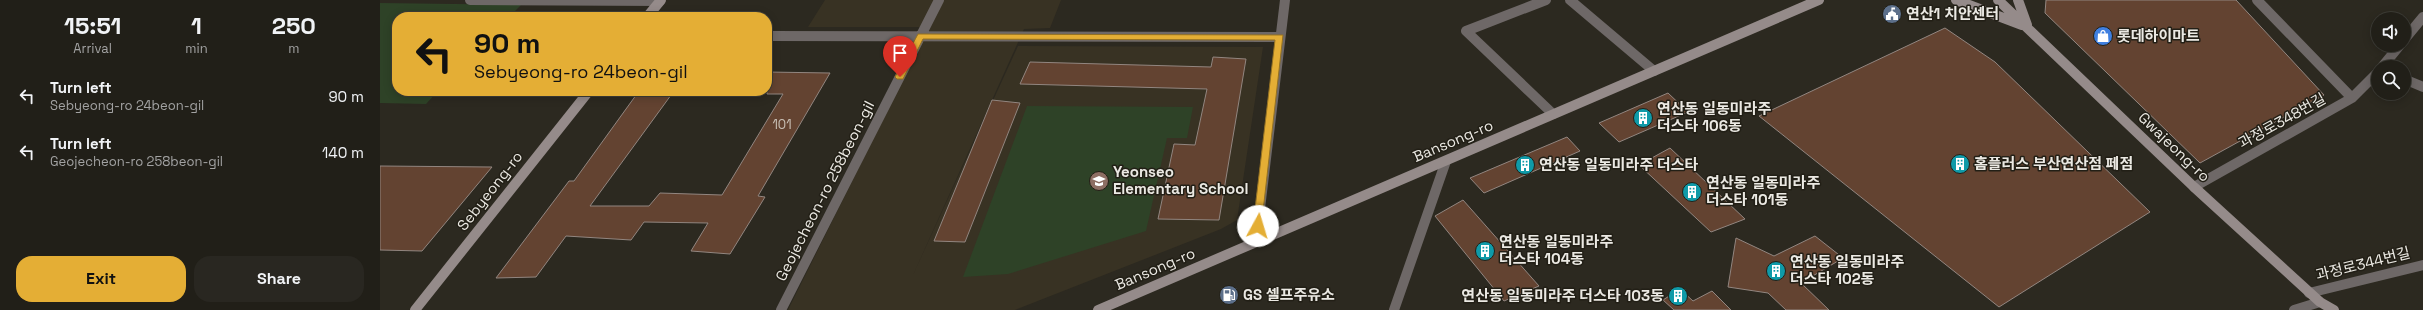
<!DOCTYPE html>
<html lang="en">
<head>
<meta charset="utf-8">
<style>
  body { margin:0; font-family:"Space Grotesk","Noto Sans KR",sans-serif; background:#292721; color:#f1f3f6; height:100vh; display:flex; flex-direction:column; font-size:15px; white-space:nowrap }
  * { box-sizing:border-box; margin:0 }
  p { font-size:13px; color:#a2a2a2 }
  .icon { flex:none; width:22px; height:22px; fill:none; stroke:currentColor; stroke-width:2; stroke-linecap:round; stroke-linejoin:round }
  .map { position:relative; flex:1; overflow:hidden }
  .details { display:flex; flex-direction:column; background:#211f18; width:380px }
  .details>* { flex:none }
  .top-card { position:absolute; left:12px; top:12px; width:380px; height:84px; border-radius:16px; box-shadow:0 2px 10px #0003,0 0 0 1px #3e3d37; background:#e4ae35; color:#111; overflow:hidden }
  .fabs { position:absolute; left:1991px; top:12px; display:grid; gap:8px }
  .fabs a { display:grid; place-items:center; width:40px; height:40px; border-radius:50%; background:#211f18; box-shadow:0 2px 10px #0003,0 0 0 1px #3e3d37; font-size:20px }
  .pin { position:absolute; display:grid; place-items:center; width:34px; height:34px; color:#fff; margin:-41px -17px; border-radius:50% 50% 50% 0; rotate:-45deg; box-shadow:0 0 4px #0007 }
  .pin .icon { rotate:45deg }
  .me { position:absolute; width:44px; margin:-22px; rotate:6deg; stroke-linejoin:round; filter:drop-shadow(0 0 3px #0008) }
  .turn { display:flex; align-items:center; gap:14px; height:84px; padding:0 16px; font-size:18px }
  .turn .icon { width:52px; height:52px; stroke-width:2.5 }
  .turn b { display:block; font-size:28px; line-height:34px }
  .eta { display:flex; justify-content:space-evenly; align-items:center; height:68px; text-align:center }
  .eta b { font-size:24px; font-weight:600; line-height:28px }
  .cta { display:flex; gap:8px; margin-top:auto; padding:8px 16px }
  .cta a { flex:1; height:46px; border-radius:16px; background:#e4ae35; color:#111; font-size:16px; font-weight:600; line-height:46px; text-align:center }
  .cta a+a { background:#292721; color:#f1f3f6 }
  ul { padding:0; list-style:none }
  li { display:flex; align-items:center; gap:12px; height:56px; padding:0 16px }
  li div { flex:1 }
  li b { display:block; font-size:15px }
  li em { font-style:normal }
  main { display:flex; flex:1; min-height:0 }
  .map>svg:first-child { display:block }
  .built { fill:#383223 }
  .green { fill:#2e4227 }
  .building { fill:#634331; stroke:#928680 }
  .lines { fill:none; stroke-linecap:round; stroke-linejoin:round }
  .service { stroke:#6e6867; stroke-width:10 }
  .minor { stroke:#6e6867; stroke-width:10 }
  .tertiary { stroke:#6e6867; stroke-width:10 }
  .secondary { stroke:#958b8a; stroke-width:10 }
  .route { fill:#e4ae35; stroke:#947122 }
  .labels { text-anchor:middle; stroke-width:3; stroke-linejoin:round; paint-order:stroke }
  .number-label { font-size:13px; fill:#c9c0b6 }
  .poi-label { font-size:15px; font-weight:bold; fill:#ebe9e3; stroke:#221f16; text-anchor:start }
  .street-label { font-size:15px; fill:#ebe9e3; stroke:#221f16 }
</style>
</head>
<body>
<main>
<section class="details">
<div class="eta">
<div><b>15:51</b><p>Arrival</p></div>
<div><b>1</b><p>min</p></div>
<div><b>250</b><p>m</p></div>
</div>
<ul>
<li><svg class="icon" aria-label="left" viewBox="0 0 24 24"><path d="M17 20v-9H6M10 6l-5 5 5 5"/></svg><div><b>Turn left</b><p>Sebyeong-ro 24beon-gil</p></div><em>90 m</em></li>
<li><svg class="icon" aria-label="left" viewBox="0 0 24 24"><path d="M17 20v-9H6M10 6l-5 5 5 5"/></svg><div><b>Turn left</b><p>Geojecheon-ro 258beon-gil</p></div><em>140 m</em></li>
</ul>
<div class="cta"><a>Exit</a><a>Share</a></div>
</section>
<div class="map">
<svg width="2043" height="310" viewBox="0 0 2043 310">
  <rect width="100%" height="100%" fill="#2c2920"/>
  <path class="built" d="M445,0H681L670,28L644,29L533,275L638,46L883,47L857,220L841,229L635,310H408L549,27H428Z"/>
  <path class="green" d="M0,3L141,5L129,17H17V91H58L46,104L0,103Z
    M647,106L813,107L807,138H787L766,231L628,274L583,277Z"/>
  <path class="building" d="M1666,0H1856L1944,95L1820,163L1665,13Z
    M1565,28L1615,62L1770,212L1619,307L1379,116Z
    M833,57L866,59L839,220L778,219L794,144L815,145L827,89L640,84L650,62L831,67Z
    M387,72L450,73L378,196L385,197L350,254L311,251L328,223L264,222L251,240L186,236L156,277L116,278L189,181H194L259,91H294L210,206H269L280,193L342,195L403,94H387Z
    M1288,93L1308,112L1239,142L1219,123Z
    M612,100L640,103L585,242L554,241Z
    M1187,137L1200,151L1104,193L1090,178Z
    M1290,148L1365,219L1331,232L1259,165Z
    M0,166L112,167L42,251L0,250Z
    M1083,200L1159,286L1124,301L1055,216Z
    M1435,236L1463,258L1421,283L1449,310H1406L1388,293L1348,287L1356,238L1394,256Z
    M1300,289L1313,301L1332,291L1351,310H1294L1283,300Z"/>
  <g class="lines">
    <path class="service" d="M1166,0L1086,31L1173,114
      M1190,0L1274,71"/>
    <path class="minor" d="M90,0L280,1
      M1877,0L1972,98
      M387,36L900,37
      M2024,40L2043,17
      M2002,67L2020,45
      M2024,79L2043,87
      M1814,187L1972,98L1998,72
      M876,242L905,0
      M1929,293L2043,265
      M401,310L559,0"/>
    <path class="tertiary" d="M1014,310L1066,161
      M1914,310L1940,302"/>
    <path class="secondary" d="M1576,0L1642,25
      M1618,0L1814,187L1940,302L1954,310
      M1638,0L1647,25
      M267,17L281,0
      M35,310L209,91
      M718,310L1439,0"/>
  </g>
  <path class="route" d="M538,34L903,35L881,229L878,230L873,226L895,40L543,39L523,79H517L515,77Z"/>
  <defs>
    <g id="civic-disc" transform="scale(1)"><circle r="9.5" fill="#5c6f8a" stroke="#221f16"/><path d="M-.6-6.5H3V-4.5H.6V-3L4-1V1h2V6H-6V1h2V-1L-.6-3ZM-1.2 2.5V6h2.4V2.5Z" fill="#fff"/></g>
    <g id="shop-disc" transform="scale(1)"><circle r="9.5" fill="#3f7fe0" stroke="#221f16"/><path d="M-5-2.5h2.3a2.7 3.5 0 0 1 5.4 0H5L5.5 6h-11ZM-1.5-2.5h3a1.5 2.3 0 0 0-3 0Z" fill="#fff"/></g>
    <g id="building-disc" transform="scale(1)"><circle r="9.5" fill="#0f9aa8" stroke="#221f16"/><path d="M-4-6H4V6H1V3H-1V6H-4ZM-2.5-4.3h1.7v1.8h-1.7ZM.8-4.3h1.7v1.8H.8ZM-2.5-1h1.7V.8h-1.7ZM.8-1h1.7V.8H.8Z" fill="#fff"/></g>
    <g id="school-disc" transform="scale(1)"><circle r="9.5" fill="#8d6e63" stroke="#221f16"/><path d="M0-5L7-2L0 1L-7-2ZM-4 1L0 2.5L4 1V4Q0 6-4 4Z" fill="#fff"/></g>
    <g id="fuel-disc" transform="scale(1)"><circle r="9.5" fill="#5c6f8a" stroke="#221f16"/><path d="M-5.5-6h7V0h2V4h1.3V-2.5L3-4.5l.8-.8L6-3V5H2.5V1h-1V6h-7ZM-4.2-4.7v3.2H.2V-4.7Z" fill="#fff"/></g>
  </defs>
  <g fill-rule="evenodd">
    <use href="#civic-disc" x="1512" y="14"/>
    <use href="#shop-disc" x="1723" y="36"/>
    <use href="#building-disc" x="1263" y="118"/>
    <use href="#building-disc" x="1580" y="164"/>
    <use href="#building-disc" x="1145" y="165"/>
    <use href="#school-disc" x="719" y="181"/>
    <use href="#building-disc" x="1312" y="192"/>
    <use href="#building-disc" x="1105" y="251"/>
    <use href="#building-disc" x="1396" y="271"/>
    <use href="#fuel-disc" x="849" y="295"/>
    <use href="#building-disc" x="1298" y="296"/>
  </g>
  <g class="labels">
    <g class="number-label">
      <text x="402" y="129">101</text>
    </g>
    <g class="poi-label">
      <text x="1526" y="19">연산1 치안센터</text>
      <text x="1737" y="41">롯데하이마트</text>
      <text x="1277" y="114">연산동 일동미라주<tspan x="1277" dy="17">더스타 106동</tspan></text>
      <text x="1594" y="169">홈플러스 부산연산점 페점</text>
      <text x="1159" y="170">연산동 일동미라주 더스타</text>
      <text x="733" y="177">Yeonseo<tspan x="733" dy="17">Elementary School</tspan></text>
      <text x="1326" y="188">연산동 일동미라주<tspan x="1326" dy="17">더스타 101동</tspan></text>
      <text x="1119" y="247">연산동 일동미라주<tspan x="1119" dy="17">더스타 104동</tspan></text>
      <text x="1410" y="267">연산동 일동미라주<tspan x="1410" dy="17">더스타 102동</tspan></text>
      <text x="863" y="300">GS 셀프주유소</text>
      <text x="1284" y="301" text-anchor="end">연산동 일동미라주 더스타 103동</text>
    </g>
    <g class="street-label">
      <text transform="translate(1902 121) rotate(-29)" y="5">과정로348번길</text>
      <text transform="translate(1073 141) rotate(-23)" y="5">Bansong-ro</text>
      <text transform="translate(1794 147) rotate(44)" y="5">Gwajeong-ro</text>
      <text transform="translate(110 191) rotate(-52)" y="5">Sebyeong-ro</text>
      <text transform="translate(445 191) rotate(-63)" y="5">Geojecheon-ro 258beon-gil</text>
      <text transform="translate(1983 264) rotate(-14)" y="5">과정로344번길</text>
      <text transform="translate(775 269) rotate(-23)" y="5">Bansong-ro</text>
    </g>
  </g>
</svg>
<div class="fabs">
<a><svg class="icon" aria-label="sound" viewBox="0 0 24 24"><path d="M4 9h4l5-4v14l-5-4H4zM17 9q2 3 0 6"/></svg></a>
<a><svg class="icon" aria-label="search" viewBox="0 0 24 24"><circle cx="10" cy="10" r="6"/><path d="M15 15l6 6"/></svg></a>
</div>
<div class="pin" style="left:520px;top:77px;background:#d93025"><svg class="icon" aria-label="arrive" viewBox="0 0 24 24"><path d="M6 21V4h12l-3 4 3 4H6"/></svg></div>
<svg class="me" style="left:878px;top:226px" viewBox="-20 -20 40 40"><circle r="19" fill="#fff"/><path d="M0-13L10 11 0 6-10 11z" fill="#e4ae35"/></svg>
<div class="top-card">
<div class="turn"><svg class="icon" aria-label="left" viewBox="0 0 24 24"><path d="M17 20v-9H6M10 6l-5 5 5 5"/></svg><div><b>90 m</b>Sebyeong-ro 24beon-gil</div></div>
</div>
</div>
</main>
</body>
</html>
